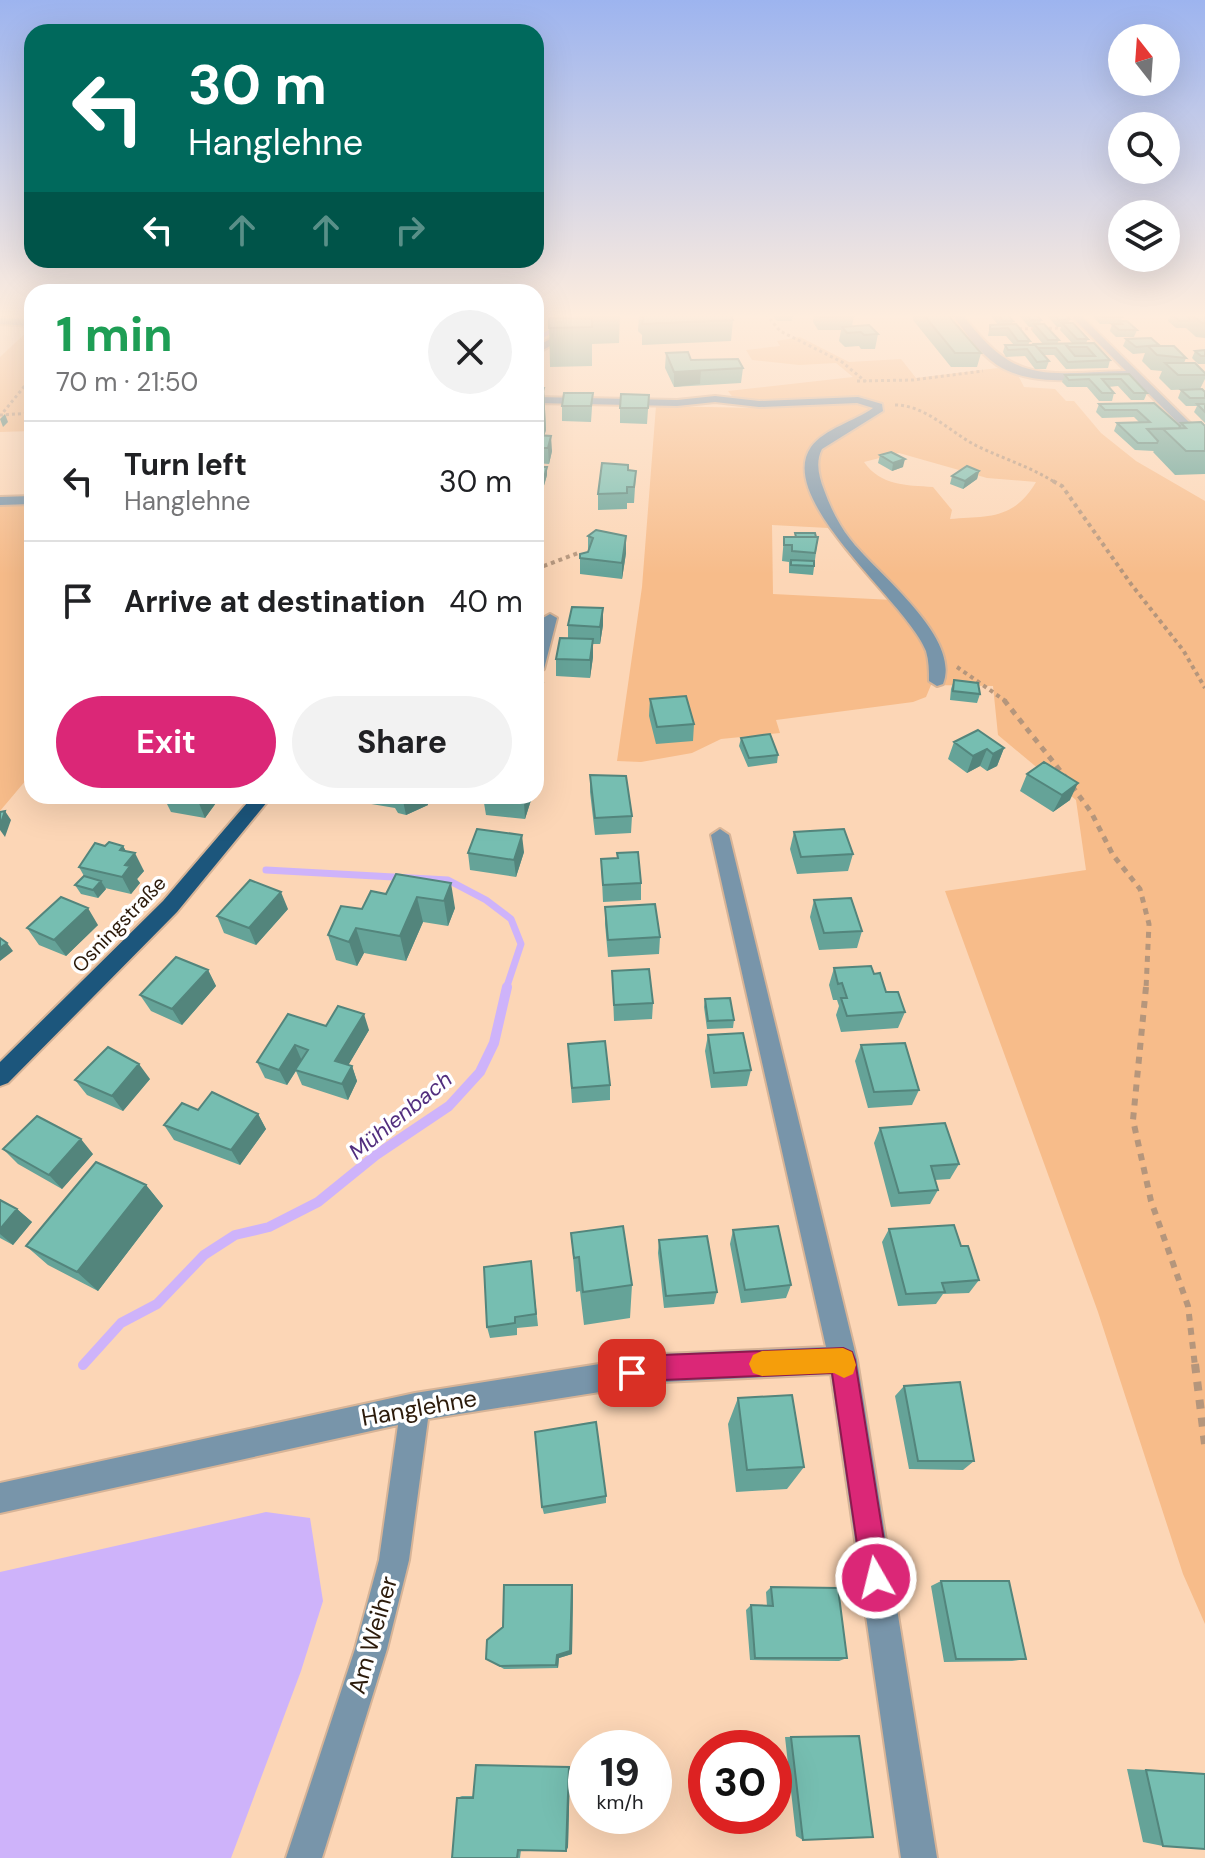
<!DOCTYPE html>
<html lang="en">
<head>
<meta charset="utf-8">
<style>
  body { margin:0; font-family:"DM Sans",sans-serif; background:#f2f2f2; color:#202124; height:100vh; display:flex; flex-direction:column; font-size:30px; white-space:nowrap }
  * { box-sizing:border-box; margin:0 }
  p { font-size:26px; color:#757577 }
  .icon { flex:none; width:44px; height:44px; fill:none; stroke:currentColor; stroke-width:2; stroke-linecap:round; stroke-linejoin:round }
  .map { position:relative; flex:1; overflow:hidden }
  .panel { position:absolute; left:24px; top:284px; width:520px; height:520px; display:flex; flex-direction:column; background:#fff; border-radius:24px; box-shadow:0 8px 32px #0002 }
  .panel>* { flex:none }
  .banner { position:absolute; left:24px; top:24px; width:520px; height:244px; border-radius:24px; box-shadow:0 8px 32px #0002; background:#00695c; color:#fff; overflow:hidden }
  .needle { width:52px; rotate:343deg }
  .fabs { position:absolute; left:1108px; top:24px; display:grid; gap:16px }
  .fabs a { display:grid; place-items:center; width:72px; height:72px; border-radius:50%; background:#fff; box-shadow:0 8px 32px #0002; font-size:40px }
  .speed { position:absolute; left:568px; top:1730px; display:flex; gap:16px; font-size:40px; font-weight:700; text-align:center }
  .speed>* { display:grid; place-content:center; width:104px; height:104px; border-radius:50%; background:#fff; box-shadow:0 8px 32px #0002; line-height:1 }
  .speed small { font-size:20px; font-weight:400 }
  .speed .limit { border:12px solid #d22; background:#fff; color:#111 }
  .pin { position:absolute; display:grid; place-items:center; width:68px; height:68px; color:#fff; margin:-34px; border-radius:16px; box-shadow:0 4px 12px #0006 }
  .me { position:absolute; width:88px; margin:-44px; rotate:352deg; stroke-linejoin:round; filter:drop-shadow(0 0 6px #0008) }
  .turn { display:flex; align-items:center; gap:28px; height:168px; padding:0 32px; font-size:36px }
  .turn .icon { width:104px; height:104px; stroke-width:2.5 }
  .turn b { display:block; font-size:56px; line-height:68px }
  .lanes { display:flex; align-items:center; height:76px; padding:0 32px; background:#0003; justify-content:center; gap:40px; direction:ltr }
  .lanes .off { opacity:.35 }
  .round { display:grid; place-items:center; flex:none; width:84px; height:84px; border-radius:42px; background:#f2f2f2 }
  .head { display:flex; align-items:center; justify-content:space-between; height:136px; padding:0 32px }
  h1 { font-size:48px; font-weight:700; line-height:60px; color:#1e9e55 }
  .primary-button { display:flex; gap:16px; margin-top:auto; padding:16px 32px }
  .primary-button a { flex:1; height:92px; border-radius:48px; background:#db2777; color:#fff; font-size:32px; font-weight:700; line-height:92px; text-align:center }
  .primary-button a+a { background:#f2f2f2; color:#202124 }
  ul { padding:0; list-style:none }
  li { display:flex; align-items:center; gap:24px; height:120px; padding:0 32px; border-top:2px solid #e0e0e0 }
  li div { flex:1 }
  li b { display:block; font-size:30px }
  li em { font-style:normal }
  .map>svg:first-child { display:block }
  .green { fill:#f7bc8a; fill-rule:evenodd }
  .water { fill:#ceb3fa }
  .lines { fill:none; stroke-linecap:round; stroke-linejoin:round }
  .stream-far2 { stroke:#ceb3fa; stroke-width:4 }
  .stream-far1 { stroke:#ceb3fa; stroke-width:7 }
  .stream { stroke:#ceb3fa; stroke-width:10 }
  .minor-casing { stroke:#d7b497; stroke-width:4 }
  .major-casing { stroke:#d7b497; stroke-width:4 }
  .path-far4 { stroke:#b5967c; stroke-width:3; stroke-dasharray:3 3; stroke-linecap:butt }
  .path-far3 { stroke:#b5967c; stroke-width:4; stroke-dasharray:4 4; stroke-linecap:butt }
  .path-far2 { stroke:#b5967c; stroke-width:5; stroke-dasharray:6 6; stroke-linecap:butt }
  .path-far1 { stroke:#b5967c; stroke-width:6; stroke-dasharray:7 7; stroke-linecap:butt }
  .path { stroke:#b5967c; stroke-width:8; stroke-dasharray:9 9; stroke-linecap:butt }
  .minor { fill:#7895aa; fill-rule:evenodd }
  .major { fill:#1c567c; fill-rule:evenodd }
  .wall { fill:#65a398 }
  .shaded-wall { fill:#53857c }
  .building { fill:#76beb1; stroke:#53857c; stroke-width:2; fill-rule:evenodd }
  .route { fill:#db2777; stroke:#8e194d; stroke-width:2 }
  .slow { fill:#f59e0b }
  .labels { text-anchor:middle; stroke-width:7; stroke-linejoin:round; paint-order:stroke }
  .street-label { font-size:20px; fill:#2c1b0b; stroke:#fff }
  .water-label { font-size:22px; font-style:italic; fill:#522e7e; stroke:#fff }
  .near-street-label { font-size:24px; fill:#2c1b0b; stroke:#fff }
</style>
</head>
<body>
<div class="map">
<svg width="1205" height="1858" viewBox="0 0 1205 1858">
  <rect width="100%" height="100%" fill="#fcd6b6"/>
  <path class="green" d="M32,327V431L0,432V357Z
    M800,337L849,362L901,359L916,378L998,368L1018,375L1024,387L1055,389L1066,401H1074L1101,433L1136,461L1205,501V1624L1183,1574L1098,1312L945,891L1086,870L1076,800L998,735L993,686L931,685L926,697L913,702L776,720L780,733L721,739L692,753L641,762L617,761L642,587L656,406L758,408L757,402L734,399L728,391L853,377L836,363L799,365L752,360L746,350L780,346L777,341ZM899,453L987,478L1036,482C1014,520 988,516 950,519L952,510L933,487C906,485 881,486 864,462ZM772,525L828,528L854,561L893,600L773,594Z
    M32,503V773L0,811V504Z"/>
  <path class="water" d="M266,1512L310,1518L323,1601L301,1671L231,1858H0V1572Z"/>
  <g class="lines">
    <path class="stream-far2" d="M536,340L579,314"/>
    <path class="stream-far1" d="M266,870L448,880L486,900L511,919L521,944L506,989"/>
    <path class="stream" d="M83,1365L121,1323L157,1304L204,1255L235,1235L269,1227L318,1202L376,1155L449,1106L480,1072L494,1043L507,987"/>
    <g class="minor-casing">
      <path id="minor" d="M594,314H606L536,354V347Z
        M952,314H962C1016,386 1043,373 1126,371L1069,314H1079L1190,423L1205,432V440L1182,427L1132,377C1091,378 1034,389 997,365C978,352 965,332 952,314Z
        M0,318L32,320V326L0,324Z
        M715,396L759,401L858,397L882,404L883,411L822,449C815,462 819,477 824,490C830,507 839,525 850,539C875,572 962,637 943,684L937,686L929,681C929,671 929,661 926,651C908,603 774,500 811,447C824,429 855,421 873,408L857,403L759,407L715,402L677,406L536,403V397L677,400Z
        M32,496V504L0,505V497Z
        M550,614L557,618L544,669L536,674V642L543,618Z
        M720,829L729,835L857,1360L937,1858H901L831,1374L663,1382L428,1419L409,1560L387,1649L322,1858H286L355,1649L379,1560L398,1425L0,1513V1483L415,1393L663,1354L826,1347L711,835Z"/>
    </g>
    <g class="major-casing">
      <path id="major" d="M253,796H272L177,912L8,1083L0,1086V1062L163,901Z"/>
    </g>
    <path class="path-far4" d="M766,314L780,331L842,362L866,382
      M1013,329L1063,328
      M32,377L1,415L32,413
      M857,381L913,380L983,371
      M895,405C926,405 951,433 977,446C1004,459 1031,467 1056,483"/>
    <path class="path-far3" d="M1053,481L1062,486L1131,584L1183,650L1205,688
      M536,569L578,553
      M957,667L1007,702"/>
    <path class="path-far2" d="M1004,700L1066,778
      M1072,786L1091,812L1113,855L1140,889L1149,924L1146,989"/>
    <path class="path-far1" d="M1146,987L1133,1120L1151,1201L1188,1306L1195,1366"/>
    <path class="path" d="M1195,1364L1205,1444"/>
    <use href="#minor" class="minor"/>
    <use href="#major" class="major"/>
  </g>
  <path class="wall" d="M576,314H620L619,343L592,344V366L550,367L549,318L576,319Z
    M639,314H732L733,320L731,341L642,345V335L638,331Z
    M775,314H793L792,321H777L774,317Z
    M814,314H853L854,316L852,326L878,334L875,349H861L859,346L845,347L839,341L841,330H818L813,322Z
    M914,314H947L981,353L977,367H951L913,320Z
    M989,314H1007L1013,321L1012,324L1030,341L1028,345L1043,344L1032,331L1033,327H1029L1018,314H1036L1041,320L1040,324L1059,340L1057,344L1072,343L1060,330L1061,327H1057L1046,314H1065L1070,319L1069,323L1088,339L1086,343L1110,360L1108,368L1066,369L1054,355H1044L1049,361L1046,369H1035L1025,356L1006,357L1003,352L1005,345H1014L1006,336H988L990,325H998Z
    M1094,314H1119L1122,317L1121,321L1137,330L1134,337H1116L1110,331L1112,324H1118H1100L1093,317Z
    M1171,314L1190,319L1191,314H1205V338L1196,337L1186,328H1176L1168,321Z
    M1126,339L1159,346L1186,358L1184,363L1205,373V379L1200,389L1171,390L1159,378L1162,371L1151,370L1142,361L1145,353L1133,354L1123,346Z
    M1205,350V364H1198L1192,358L1195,351Z
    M666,353L691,360L743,368L741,383L674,387L665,368Z
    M536,373L537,388H544L546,430L544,436L552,451L549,464L536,463Z
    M1129,374L1147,393L1144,400H1131L1118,386L1108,387L1114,393L1112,401H1099L1087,387H1067L1062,382L1065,375Z
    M1181,390L1205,392V423L1194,412L1197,406H1186L1178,398Z
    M593,393L591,422L562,421V406Z
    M649,395L647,424L620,423V408Z
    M1154,403L1180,426L1181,423L1205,426V474L1175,475L1153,452L1154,451L1135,450L1114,431L1117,423H1140L1134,417L1102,418L1096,412L1099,404Z
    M880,455L903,467L892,471L878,463Z
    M536,467L547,475L543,489L540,488L541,503L536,520Z
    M636,471L634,503H627V509L598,510V494Z
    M979,471L977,479L963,489L950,484L952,476Z
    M795,533L818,537L813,575L789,573V562L782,561L784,537H795Z
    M588,536L626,553L622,579L580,574V558L588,552Z
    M568,625H603L600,644H593V657L590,678L556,676V659L568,638Z
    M954,680L980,694L977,703L950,700L951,689Z
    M650,699L694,724L693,741L656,744L649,716Z
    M741,738L778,755L777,763L748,767L739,746Z
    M954,742L1004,748L997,766L987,771L980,766L967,773L948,759Z
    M1044,762L1070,800L1053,812L1020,791L1027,774Z
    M590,775L632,816L631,833L595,835L590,792Z
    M113,796H129L124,801L114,799Z
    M163,796H221L205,818L171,812Z
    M307,796H427L428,805L406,815L398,813L395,808L324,796L316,800L308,798Z
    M483,797H532L525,819L486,815Z
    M794,832L853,854L848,871L797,874L790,849Z
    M105,846H123L126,851L144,871L137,879L140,883L131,894L105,888L106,889L98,898L81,894L75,885L84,876L79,867Z
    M524,852L516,877L470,870L468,853Z
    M617,858L641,883V900L603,902L601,859Z
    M396,874L455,908L448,926L423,922L406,961L364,953L357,966L336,960L328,935L362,909L386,894Z
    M814,900L862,931L857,948L819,950L810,917Z
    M605,907L660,937L659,954L608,957L605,924Z
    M288,909L256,945L224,933L217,916Z
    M98,925L66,956L39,945L27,928Z
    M834,968L874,974L886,992L905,1012L898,1028L841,1032L836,1015L839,1006L837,1000H833L829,985Z
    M208,970L216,986L182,1025L151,1011L140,995Z
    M612,971L653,1003L652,1019L614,1021Z
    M705,999L734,1020L733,1028L707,1029L704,1007Z
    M326,1026L369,1030L348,1065L352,1066L357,1081L348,1100L302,1085L296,1071L287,1085L265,1078L257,1062Z
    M708,1035L751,1070L747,1086L711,1088L705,1051Z
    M568,1044L610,1085V1100L572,1103Z
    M861,1045L919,1090L912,1105L868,1108L855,1061Z
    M150,1079L123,1111L87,1095L75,1080Z
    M258,1114L266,1129L240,1165L174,1140L164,1125Z
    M880,1128L959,1164L950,1179L935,1180L938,1190L930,1204L891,1207L874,1143Z
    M3,1149L93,1154L62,1189L18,1164Z
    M146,1185L163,1206L98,1291L48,1265L26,1246Z
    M0,1200L17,1209L32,1222L13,1245L0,1238Z
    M889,1229L961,1246L979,1280L969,1293L943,1294L936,1304L898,1306L882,1242Z
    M733,1230L791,1285L786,1298L741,1303L730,1244Z
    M571,1233L632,1285L630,1318L584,1325L580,1291L576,1292Z
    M659,1240L717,1292L714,1304L664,1308L658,1253Z
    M531,1261L538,1326L517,1328V1335L490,1338L487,1327Z
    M904,1386L974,1461L963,1470L909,1469L895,1396Z
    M738,1398L804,1467L787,1489L736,1492L728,1424Z
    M606,1496V1503L544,1514L542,1507Z
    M941,1581L1026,1659L1012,1661L944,1662L931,1586Z
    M771,1587L847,1658L839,1661L750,1660L746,1610L751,1605L767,1606L766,1592Z
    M573,1590L572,1654L559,1658L558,1668L504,1669L490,1661Z
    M859,1736L803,1840L796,1836L785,1737Z
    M476,1765L570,1767L568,1847L566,1851L521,1850L520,1858H452L457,1798L462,1796H473Z
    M1127,1769L1146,1770L1163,1846L1143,1842Z"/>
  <path class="shaded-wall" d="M701,370L700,384L674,387V372Z
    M544,388L546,430L542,443L540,401Z
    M5,414L8,422L3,427L0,419Z
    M551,436L552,451L549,464L548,448Z
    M905,459L903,467L892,471L893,463Z
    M547,467V475L543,489V481Z
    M979,471L977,479L963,489L965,481Z
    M540,487L541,503L536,520V501Z
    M626,536V553L622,579V563Z
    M603,608V625L600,644V627Z
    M593,639V657L590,678V660Z
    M543,683L544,700L536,725V704Z
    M1004,748L997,766L987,771L993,754Z
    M987,749L980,766L967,773L973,756Z
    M1078,783L1070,800L1053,812L1062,795Z
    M121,796H129L124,801Z
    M196,796H221L205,818Z
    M402,796H427L428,805L406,815Z
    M526,796H532V797L525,819L524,802Z
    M5,811L11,820L5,837L0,830V826Z
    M522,835L524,852L516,877L514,860Z
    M123,846L130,859L135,853L144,871L137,879L140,883L131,894L122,877L120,850Z
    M101,881L106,889L98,898L93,890Z
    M451,883L455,908L448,926L444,901Z
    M281,892L288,909L256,945L249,928Z
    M417,897L423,922L406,961L400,936Z
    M88,908L98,925L66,956L54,940Z
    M356,928L364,953L357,966L349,942Z
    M7,943L13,951L0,961V948Z
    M208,970L216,986L182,1025L172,1009Z
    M364,1014L369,1030L342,1076L335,1061Z
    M295,1045L302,1061L287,1085L279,1070Z
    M139,1064L150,1079L123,1111L112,1096Z
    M352,1066L357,1081L348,1100L342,1084Z
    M258,1114L266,1129L240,1165L231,1150Z
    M81,1139L93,1154L62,1189L49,1175Z
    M146,1185L163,1206L98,1291L77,1272Z
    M17,1209L32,1222L13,1245L0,1234V1229Z
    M572,1585L573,1590L572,1654L559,1658L558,1668L556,1665L557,1655Z
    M569,1767H570L568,1847L566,1851Z"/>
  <path class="building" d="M642,314H730L733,320L642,324L644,315Z
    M819,314H853L854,316L820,317Z
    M923,314H947L981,353H955Z
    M997,314H1007L1013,321H1003Z
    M1026,314H1036L1041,320H1031Z
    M1054,314H1065L1070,319L1059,320Z
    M1099,314H1119L1122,317H1102Z
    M1172,314H1184L1190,319L1189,321H1179Z
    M1191,314H1205V323H1202Z
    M549,318L592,319V327L549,328Z
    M1119,321H1127L1137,330H1119L1112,324H1122Z
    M1062,323H1073L1088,339H1077Z
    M1016,324L1030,341H1018L1008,328L990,329V325Z
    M1034,324H1044L1059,340H1048Z
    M869,325L878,334L864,335L861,332L847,333L842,327Z
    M1151,338L1159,345L1136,347L1126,339Z
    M1094,343L1110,360L1068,362L1056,348H1038L1034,344ZM1065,344L1069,347H1087L1095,356H1075Z
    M1005,345H1035L1049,361L1037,362L1027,349L1008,350Z
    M1148,346H1174L1186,358L1157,355Z
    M1205,350V356H1201L1195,351Z
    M688,352L691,360L738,359L743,368L674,372L666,353Z
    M1165,363H1195L1205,373V375H1178Z
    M1129,374L1147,393H1134L1121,379H1102L1114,393H1102L1089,379L1069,380L1065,375Z
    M536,388H544L540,401L536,400Z
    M1202,389L1205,392V398H1190L1181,390Z
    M564,393H593L591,406H562Z
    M621,394L649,395L648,408H620Z
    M1154,403L1180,426L1179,428L1147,429L1158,441L1157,443H1138L1117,423L1150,422L1137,410H1105L1099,404Z
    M1197,404H1205V412Z
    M1201,422L1205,426V451H1186L1163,429L1186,428L1181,423Z
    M536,435L551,436L548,448H536Z
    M891,452L905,459L893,463L880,455Z
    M602,463L628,465V470L636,471L634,487H627V493L598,494Z
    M967,466L979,471L965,481L952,476Z
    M536,467H547L543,481L536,480Z
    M536,487H540L536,501Z
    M596,530L626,536L622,563L580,558V554L588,552L593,538L588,536Z
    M795,533H815L816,537H796Z
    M784,537H818L815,553L792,551V545H784Z
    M791,560L814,561V566L791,565Z
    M572,607L603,608L600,627L568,625Z
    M560,638L593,639L590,660L556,659Z
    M536,680L543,683L536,704Z
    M954,680L978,683L980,694L953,691Z
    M686,696L694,724L657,727L650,699Z
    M978,730L1004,748L993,754L987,749L973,756L954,742Z
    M770,734L778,755L749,758L741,738Z
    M1044,762L1078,783L1062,795L1027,774Z
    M590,775L626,776L632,816L595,818Z
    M484,796H526L524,802L483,797Z
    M5,811L0,826V812Z
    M477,829L522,835L514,860L468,853Z
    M844,829L853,854L801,857L794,832Z
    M109,842L123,846L120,850L135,853L125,865L130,866L122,877L79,867L95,843L105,846Z
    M638,852L641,883L603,885L601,859L618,858L617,853Z
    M396,874L451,883L444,901L417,897L400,936L356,928L349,942L328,935L341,906L362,909L371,891L386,894Z
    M84,876L101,881L93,890L75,885Z
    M250,880L281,892L249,928L217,916Z
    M61,897L88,908L54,940L27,928Z
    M851,898L862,931L824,933L814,900Z
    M655,904L660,937L608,940L605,907Z
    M0,938L7,943L0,948Z
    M176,957L208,970L172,1009L140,995Z
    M871,966L874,974L880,973L886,992H898L905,1012L847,1016L841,998H847L842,983L838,984L834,968Z
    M649,969L653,1003L614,1005L612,971Z
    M730,998L734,1020L708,1021L705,999Z
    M338,1006L364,1014L335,1061L352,1066L342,1084L295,1070L308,1050L295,1045L279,1070L257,1062L288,1014L326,1026Z
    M743,1033L751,1070L714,1073L708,1035Z
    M605,1041L610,1085L572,1088L568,1044Z
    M905,1043L919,1090L874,1092L861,1045Z
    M108,1047L139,1064L112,1096L75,1080Z
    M212,1092L258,1114L231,1150L164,1125L182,1103L198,1110Z
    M37,1116L81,1139L49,1175L3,1149Z
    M945,1123L959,1164L931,1166L938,1190L899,1193L880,1128Z
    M96,1162L146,1185L77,1272L26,1246Z
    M0,1200L17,1209L0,1229Z
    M954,1225L961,1246H968L979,1280L942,1283L945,1292L906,1294L889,1229Z
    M623,1226L632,1285L583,1292L579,1257L574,1258L571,1233Z
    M778,1226L791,1285L745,1290L733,1230Z
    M707,1236L717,1292L666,1296L659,1240Z
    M531,1261L536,1314L515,1317V1323L487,1327L484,1267Z
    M960,1382L974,1461H918L904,1386Z
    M792,1395L804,1467L747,1470L738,1398Z
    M596,1422L606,1496L542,1507L535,1432Z
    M941,1581H1009L1026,1659H956Z
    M504,1585H572L570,1651L557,1655L556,1665L500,1666L486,1659L487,1640L503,1627Z
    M771,1587L838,1588L847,1658H755L751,1605L773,1606Z
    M859,1736L873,1837L803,1840L791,1737Z
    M476,1765L569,1767L566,1851L518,1850L517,1858H452L457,1798H473Z
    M1146,1770L1205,1774V1849L1163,1846Z"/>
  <linearGradient id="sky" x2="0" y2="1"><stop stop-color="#9db4ef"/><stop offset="0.55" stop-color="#feedde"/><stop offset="1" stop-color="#feedde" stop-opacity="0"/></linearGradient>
  <rect width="1205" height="574" fill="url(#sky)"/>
  <path class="route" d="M843,1348L852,1352L855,1360L890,1578L886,1588L876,1592L866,1588L862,1578L832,1373L663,1380L632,1385L623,1382L619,1373L623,1364L663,1355Z"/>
  <path class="slow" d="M843,1348L852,1352L856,1365L853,1374L844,1378L834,1373L762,1376L753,1373L749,1364L753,1355L762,1351Z"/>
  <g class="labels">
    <g class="street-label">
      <text transform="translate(119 924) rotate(-46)" y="7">Osningstraße</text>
    </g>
    <g class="water-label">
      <text transform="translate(400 1115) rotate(-39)" y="8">Mühlenbach</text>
    </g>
    <g class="near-street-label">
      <text transform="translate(419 1408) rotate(-10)" y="8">Hanglehne</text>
      <text transform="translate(373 1635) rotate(-74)" y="8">Am Weiher</text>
    </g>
  </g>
</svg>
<div class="fabs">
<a><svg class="needle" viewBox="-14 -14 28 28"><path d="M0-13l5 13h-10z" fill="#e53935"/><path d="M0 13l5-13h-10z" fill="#757577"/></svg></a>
<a><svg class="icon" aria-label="search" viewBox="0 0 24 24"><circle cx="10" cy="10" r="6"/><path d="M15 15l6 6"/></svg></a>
<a><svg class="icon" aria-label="layers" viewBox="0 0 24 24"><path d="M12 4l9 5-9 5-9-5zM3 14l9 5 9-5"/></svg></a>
</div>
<div class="speed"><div>19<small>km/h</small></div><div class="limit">30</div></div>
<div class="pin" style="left:632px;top:1373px;background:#d93025"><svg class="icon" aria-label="arrive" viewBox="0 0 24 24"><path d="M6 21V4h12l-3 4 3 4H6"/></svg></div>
<svg class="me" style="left:876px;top:1578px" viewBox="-20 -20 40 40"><circle r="17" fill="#db2777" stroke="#fff" stroke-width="3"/><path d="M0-11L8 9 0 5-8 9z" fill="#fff"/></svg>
<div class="banner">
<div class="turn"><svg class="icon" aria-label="left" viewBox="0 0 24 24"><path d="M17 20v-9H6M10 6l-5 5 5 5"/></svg><div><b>30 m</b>Hanglehne</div></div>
<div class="lanes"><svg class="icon" aria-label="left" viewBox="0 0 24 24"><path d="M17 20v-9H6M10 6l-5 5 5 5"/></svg><svg class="icon off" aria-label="ahead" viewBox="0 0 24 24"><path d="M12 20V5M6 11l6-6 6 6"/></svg><svg class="icon off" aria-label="ahead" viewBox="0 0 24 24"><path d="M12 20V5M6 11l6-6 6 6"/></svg><svg class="icon off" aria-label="right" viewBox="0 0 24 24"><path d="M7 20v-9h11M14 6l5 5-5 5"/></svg></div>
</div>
<section class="panel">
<div class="head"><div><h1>1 min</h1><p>70 m · 21:50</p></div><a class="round"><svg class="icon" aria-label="close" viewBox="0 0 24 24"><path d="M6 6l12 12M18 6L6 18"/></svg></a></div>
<ul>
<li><svg class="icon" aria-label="left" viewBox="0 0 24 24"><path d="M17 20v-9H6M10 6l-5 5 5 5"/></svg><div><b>Turn left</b><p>Hanglehne</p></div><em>30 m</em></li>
<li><svg class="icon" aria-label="arrive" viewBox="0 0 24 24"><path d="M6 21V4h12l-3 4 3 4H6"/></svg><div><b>Arrive at destination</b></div><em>40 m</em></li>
</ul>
<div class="primary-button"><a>Exit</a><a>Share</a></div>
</section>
</div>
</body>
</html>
